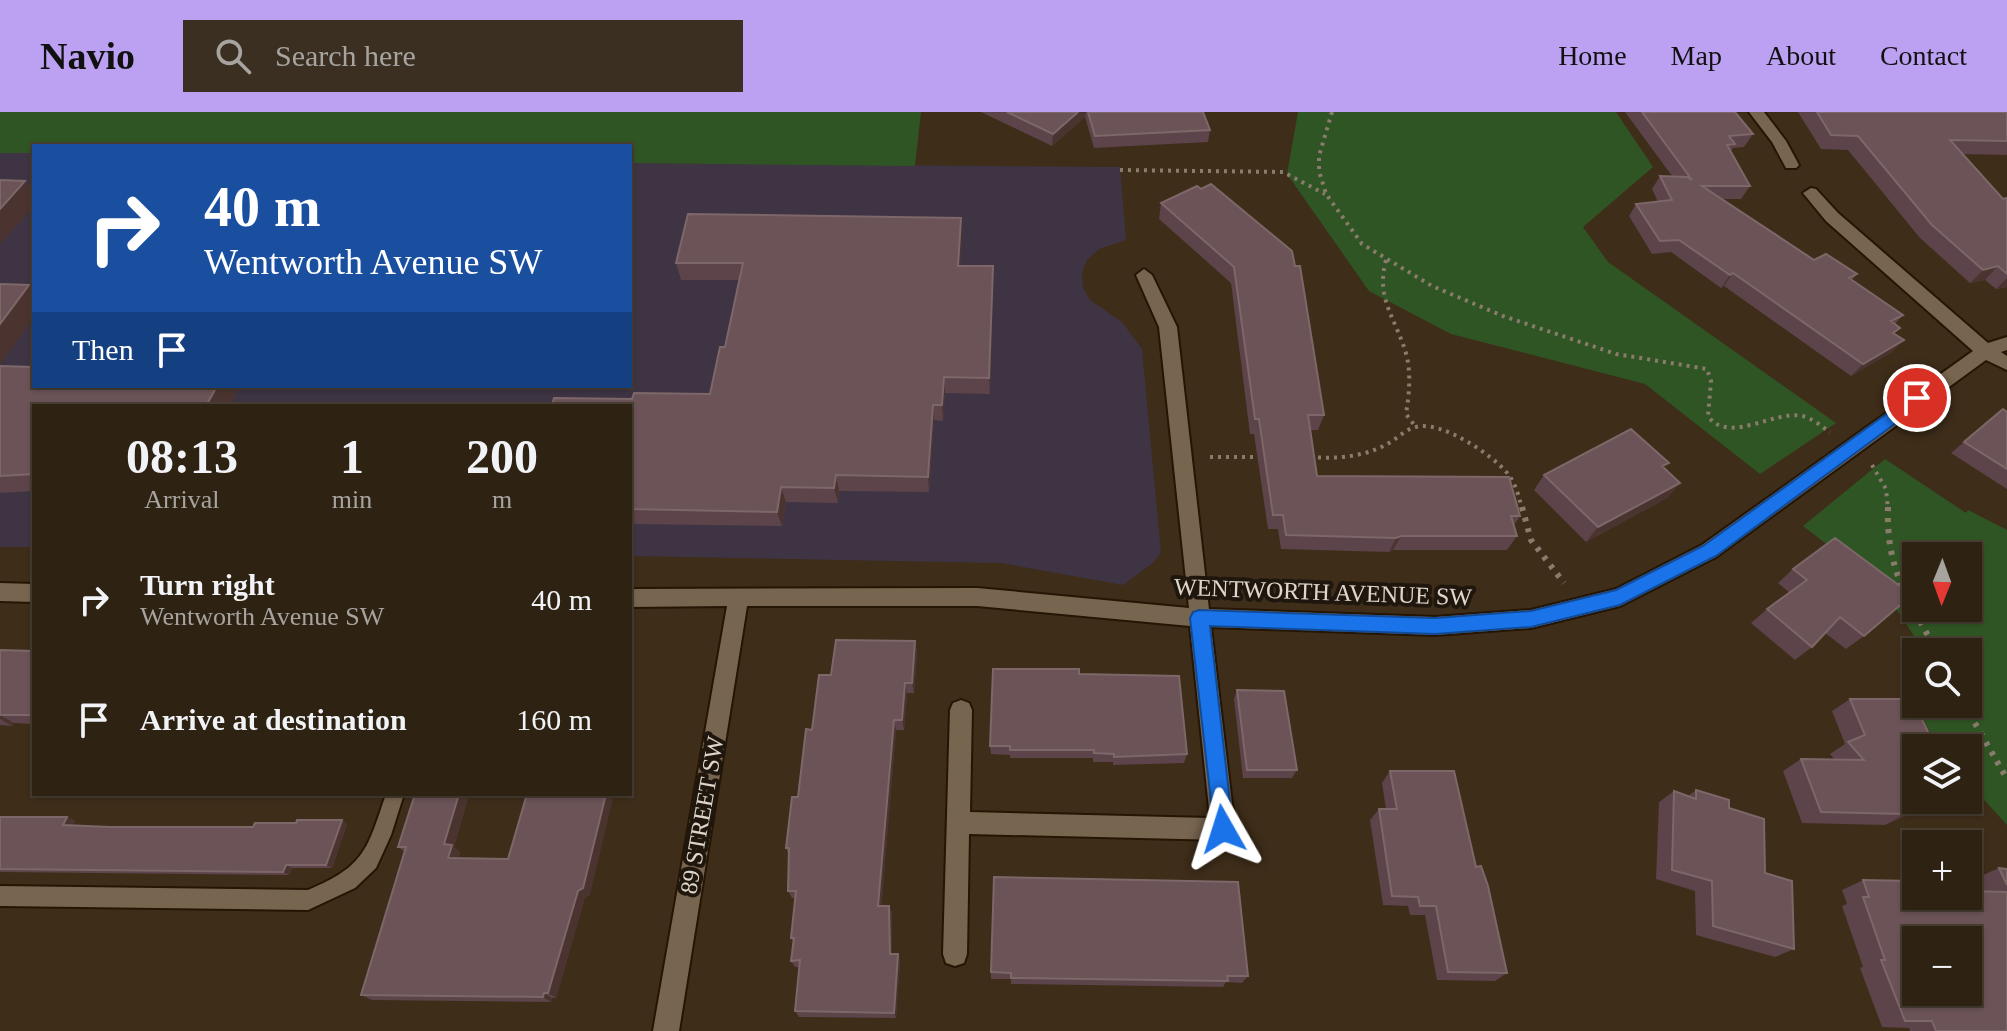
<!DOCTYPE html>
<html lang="en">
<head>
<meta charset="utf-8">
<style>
  body { margin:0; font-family:Georgia,serif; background:#3a2f21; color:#f1f3f6; height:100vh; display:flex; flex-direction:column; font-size:30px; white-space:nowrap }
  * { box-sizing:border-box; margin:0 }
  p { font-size:26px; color:#a7a4a0 }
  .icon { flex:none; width:44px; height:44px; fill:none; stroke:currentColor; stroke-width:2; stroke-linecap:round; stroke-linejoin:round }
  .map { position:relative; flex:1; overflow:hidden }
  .drawer { position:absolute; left:32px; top:292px; width:600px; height:392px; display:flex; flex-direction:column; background:#2e2213; border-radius:0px; box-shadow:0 2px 6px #0004,0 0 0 2px #493f33 }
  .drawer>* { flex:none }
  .banner { position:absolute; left:32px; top:32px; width:600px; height:244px; border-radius:0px; box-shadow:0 2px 6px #0004,0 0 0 2px #493f33; background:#1a4fa0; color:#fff; overflow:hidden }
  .needle { width:52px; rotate:181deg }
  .controls { position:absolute; left:1902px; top:430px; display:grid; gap:16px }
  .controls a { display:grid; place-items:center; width:80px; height:80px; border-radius:0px; background:#2e2213; box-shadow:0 2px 6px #0004,0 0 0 2px #493f33; font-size:40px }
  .pin { position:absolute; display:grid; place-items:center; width:68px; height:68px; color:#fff; margin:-34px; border:4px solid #fff; border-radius:50%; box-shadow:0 2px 8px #0007 }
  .me { position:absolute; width:88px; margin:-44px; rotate:354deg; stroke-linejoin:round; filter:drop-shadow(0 0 6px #0008) }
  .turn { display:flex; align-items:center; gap:28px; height:168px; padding:0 40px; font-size:36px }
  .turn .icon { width:104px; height:104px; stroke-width:2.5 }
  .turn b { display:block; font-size:56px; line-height:68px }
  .then { display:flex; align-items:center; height:76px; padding:0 40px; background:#0003; gap:16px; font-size:30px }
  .eta { display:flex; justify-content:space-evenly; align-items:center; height:136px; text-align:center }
  .eta b { font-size:48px; font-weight:800; line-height:56px }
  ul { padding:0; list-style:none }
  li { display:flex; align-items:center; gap:24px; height:120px; padding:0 40px }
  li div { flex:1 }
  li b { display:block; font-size:30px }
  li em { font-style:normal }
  header { display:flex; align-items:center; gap:48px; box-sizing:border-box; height:112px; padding:0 40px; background:#bca0f2; color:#111 }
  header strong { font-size:38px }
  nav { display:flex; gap:44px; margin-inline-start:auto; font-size:28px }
  .search { width:560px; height:72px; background:#3a2f21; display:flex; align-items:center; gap:20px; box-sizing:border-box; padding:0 28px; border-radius:0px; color:#a7a4a0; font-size:30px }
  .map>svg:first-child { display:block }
  .education { fill:#3e3444 }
  .green { fill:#305524; fill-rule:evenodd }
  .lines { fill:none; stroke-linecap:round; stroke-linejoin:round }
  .lane-casing { stroke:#251503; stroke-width:4 }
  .street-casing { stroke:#251503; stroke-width:4 }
  .path-far1 { stroke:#8a7c6c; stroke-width:4; stroke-dasharray:3 5; stroke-linecap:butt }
  .path { stroke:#8a7c6c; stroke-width:6; stroke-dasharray:4 7; stroke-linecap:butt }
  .lane { fill:#78654f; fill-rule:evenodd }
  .street { fill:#78654f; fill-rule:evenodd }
  .wall { fill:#5d434a }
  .shaded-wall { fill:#4b3430 }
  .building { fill:#6b5357; stroke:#7d6769; stroke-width:2; fill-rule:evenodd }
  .route { fill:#1a73e8; stroke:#114b97; stroke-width:2 }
  .labels { text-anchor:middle; stroke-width:8; stroke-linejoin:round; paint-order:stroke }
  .street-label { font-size:24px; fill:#e0d5c9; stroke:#1f170e }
</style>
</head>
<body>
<header>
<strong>Navio</strong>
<div class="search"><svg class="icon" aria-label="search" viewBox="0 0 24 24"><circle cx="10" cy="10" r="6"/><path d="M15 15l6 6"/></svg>Search here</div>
<nav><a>Home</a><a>Map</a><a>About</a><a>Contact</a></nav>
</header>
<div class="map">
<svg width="2007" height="919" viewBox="0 0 2007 919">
  <rect width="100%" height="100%" fill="#3e2d19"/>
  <path class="education" d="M0,41H34V274H630V51L1120,55L1126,128L1099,137L1087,148L1082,160L1083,176L1090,188L1122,210L1142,237L1161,441L1153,451L1123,473L1001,451L630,444V294H34V435H0Z"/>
  <path class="green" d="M0,0H921L915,54L630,51V34H34V41H0Z
    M1298,0H1616L1653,55L1583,115L1608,150L1836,311L1760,362L1645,272L1451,222L1369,179L1287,62Z
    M1885,347L1966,401L1968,398L2007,418V713L1968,670V636H1938L1911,583L1914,524L1882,475L1803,414ZM1916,444H1968V496H1916ZM1916,540H1968V592H1916Z"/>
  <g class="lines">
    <g class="lane-casing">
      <path id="lane" d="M386,682H404L391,723L376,756L355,776L308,798L0,794V774L308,778C365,754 367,738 386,682Z"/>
    </g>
    <g class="street-casing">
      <path id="street" d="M1749,0H1764L1786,29L1799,53L1796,56H1786L1772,30Z
        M1811,76L1816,77L1838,101L1988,231L2007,225V238L2001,240L2007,244V258L1986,248L1716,445L1620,494L1531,516L1435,523L1211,515L1235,717L1231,725L1223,728L969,722L967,842L964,851L955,854L946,851L943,842L950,598L953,591L961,588L969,591L972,598L970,700L1210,706L1190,514L977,494H747L679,919H653L727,494L630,495V477L977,476L1189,496L1159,215L1136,163L1144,157L1152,163L1177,215L1209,497L1435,505L1531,498L1616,477L1702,433L1973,239L1826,109L1803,81Z
        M0,471L34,472V490L0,489Z"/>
    </g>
    <path class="path-far1" d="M1332,0L1319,44V59L1326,82L1362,132L1432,174L1503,204L1616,242L1707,257L1711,269L1708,304C1728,333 1774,298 1802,304C1812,306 1821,314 1830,320
      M1120,58L1283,60L1325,82
      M1386,148C1375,188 1397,207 1407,245C1411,264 1409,283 1406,302L1415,314
      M1210,345H1264
      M1310,345C1337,347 1365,345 1389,331C1398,326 1406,317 1416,315C1441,308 1493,343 1508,362C1516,372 1519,385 1522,397
      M1872,353L1886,377L1888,397"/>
    <path class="path" d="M1522,395L1531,428L1564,471
      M1888,395C1886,459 1908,486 1937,540
      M1964,592L2007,667"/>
    <use href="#lane" class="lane"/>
    <use href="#street" class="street"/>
  </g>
  <path class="wall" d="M981,0H1203L1210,18L1208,30L1094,36L1085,5L1052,34Z
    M1625,0H1735L1753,22L1744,35L1733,36L1731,39L1750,74L1741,87H1722L1814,148L1857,162L1852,168L1903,203L1895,212V222L1892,240L1851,264L1724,174L1721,176L1671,140L1652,142L1629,104L1636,92L1658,90L1652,77L1660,64H1672Z
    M1798,0H2007V43L1962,42L2003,87L2007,86V175L1996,177L1985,168L1970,171L1920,126L1848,38L1821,37Z
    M1197,74L1324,303L1318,318H1310L1317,364L1520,404L1514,413L1517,424L1507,438H1393L1389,440L1281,437L1278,417H1268L1254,322H1250L1231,171L1159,107L1161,91Z
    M961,106L962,123L960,154L993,171L990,282L945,281L943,309L934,308L929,380L839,379L838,391L786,390L782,414L630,412V294L632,287L710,282L725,235L739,168H681L676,151Z
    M0,254L240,274L229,294H34V379L0,381Z
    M2003,297L2007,300V377L1951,341Z
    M1544,363L1680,371L1667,386L1586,430L1534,378Z
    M1835,426L1864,524L1846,537L1825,521L1812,535L1795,548L1751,511L1767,497L1790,481L1778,471L1793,457Z
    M915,529L917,540L914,581H907L904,618H896L881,794H889L892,801V842H898L900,848L896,906L799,905L795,899L800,855H795L791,849L793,830L791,826L796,786H792L788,779L789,743L786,736L812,618L831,563Z
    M0,538L34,539V612L14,611L12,614L0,613Z
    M1079,562L1187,642L1184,651L1113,653V650H1093V646H1010V643L991,642L990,634Z
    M1237,578L1297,658L1292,666H1243L1234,587Z
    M1850,587L1916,688H1942L1885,713L1802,711L1783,659L1801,647L1835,648L1830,642L1845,632L1832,599Z
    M1390,659L1476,755L1507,861L1495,869L1437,868L1425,803H1410L1408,794L1383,793L1370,708L1379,697H1386L1382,671Z
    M1696,678L1729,696L1765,761L1794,837L1775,845L1696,823L1695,779L1656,767L1659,690L1674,679L1688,684Z
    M415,682H469L454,735L460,740L458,747L590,783L585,785L556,886H552L551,890L372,888L361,883L405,740L398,735Z
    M0,705H67L75,709L72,714L110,715H253L347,712L332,756H292L289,763L0,760Z
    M1999,756L2007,757V919H1910L1909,916L1882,915L1860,856L1863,855L1842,794L1847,792L1842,778L1863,768L1916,777L1982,779L1976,766Z
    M991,860L1248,864L1242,871L1226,870L1223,875L1011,872V867H991Z"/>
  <path class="shaded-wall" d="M1078,0H1086L1085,5L1052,34L1053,22Z
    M25,69L34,79V94L0,132V97Z
    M961,106L962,123L959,171L958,154Z
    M993,154V171L990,282L989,266Z
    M1998,154L1985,168L1970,171L1983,158Z
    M1733,161L1724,174L1721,176L1730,163Z
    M2007,166V175L1996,177Z
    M29,173L34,178V205L0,253V212Z
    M1904,228L1892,240L1851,264L1863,252Z
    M944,265L945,281L943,309L942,293Z
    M217,274H240L229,294H206Z
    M933,293L934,308L929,380L928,365Z
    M836,363L839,379L838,391L834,376Z
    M1680,371L1667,386L1586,430L1598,415Z
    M781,375L786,390L782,414L777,400Z
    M1401,424L1393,438L1389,440L1396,426Z
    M915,529L917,540L914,581L912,571Z
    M905,571L907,581L904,618L902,608Z
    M0,603L14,611L12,614L0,607Z
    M894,608L896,618L881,801L878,794Z
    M459,682H469L454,735L460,740L456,753L448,746L444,732Z
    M606,682H614L590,783L585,785L556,886L548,881Z
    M1938,688H1942L1885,713L1905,702Z
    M67,705L75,709L71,717L63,713Z
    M342,708L347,712L332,756L326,753Z
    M286,753L292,756L289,763L283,760Z
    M889,794L892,801V848L890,842Z
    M898,842L900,848L896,906L894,901Z
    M544,881L552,886L551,890L543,885Z"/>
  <path class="building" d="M1007,0H1078L1053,22Z
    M1088,0H1203L1210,18L1095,24Z
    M1642,0H1735L1753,22L1729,24L1735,32L1727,33L1750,74H1702L1814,148L1826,142L1857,162L1849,166L1903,203L1891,209L1900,216L1893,221L1904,228L1863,252L1733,161L1730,163L1679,128L1660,129L1636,92L1672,88L1660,64L1687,65L1692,68Z
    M1817,0H2007V29L1950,28L2003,87L2007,86V162L1998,154L1983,158L1932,113L1858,24L1831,23Z
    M0,68L25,69L0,97Z
    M1211,72L1292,139L1295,154H1300L1324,303H1308L1317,364L1509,365L1520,404H1511L1517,424H1401L1396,426L1286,423L1283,403H1273L1259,307H1255L1234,155L1161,91L1197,74L1201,77Z
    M688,102L961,106L958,154H993L989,266L944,265L942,293H933L928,365L836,363L834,376L781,375L777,400L630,397V294H552L554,286L632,287L634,281L710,282L720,235H725L743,151H676Z
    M0,172L29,173L0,212Z
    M0,254L34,255V274H217L206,294H34V362L0,364Z
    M2003,297L2007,300V357L1964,330Z
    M1631,317L1669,351L1662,354L1680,371L1598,415L1544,363Z
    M1835,426L1912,483L1864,524L1840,505L1812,535L1767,497L1807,468L1793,457Z
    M836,528L915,529L912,571H905L902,608H894L878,794H889L890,842H898L894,901L795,899L800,848L791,849L794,826H791L796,779H788L789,736H786L792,685H798L806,617L812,618L819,563H831Z
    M0,538L34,539V603H0Z
    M993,557H1079V562L1179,564L1187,642L1114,645V642L1094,641V638H1010V634H990Z
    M1237,578L1284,579L1297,658H1247Z
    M1850,587H1912L1936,636H1916V688H1938L1905,702L1821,700L1801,647L1864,648L1848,630L1865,623Z
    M1390,659H1454L1476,755L1481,754L1488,774L1507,861L1448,860L1436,794H1420L1418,785L1392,784L1379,697H1397Z
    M1968,659L1979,670L1968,675Z
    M1696,678L1729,688V696L1764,707L1765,761L1792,769L1794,837L1713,814L1712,769L1672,758L1674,679L1696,687Z
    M415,682H459L444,732L452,733L448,746L508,747L527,682H606L583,776L578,779L548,881H544L543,885L361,883L406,735H398Z
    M0,705H67L63,713L110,715H253L255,711H296L297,708H342L326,753H286L283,760L0,757Z
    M1999,756L2007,757V773Z
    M994,765L1238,770L1248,864H1227L1228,869L1011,866V861L991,860Z
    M1863,768L1912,769L1916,777V784H1968V779L2007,780V919H1936L1932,909H1905L1881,848H1885L1863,785H1869ZM1916,828H1968V880H1916Z"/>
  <path class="route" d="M1917,280L1925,286L1923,291L1716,444L1620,493L1531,515L1435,522L1210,514L1233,717L1230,724L1223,727L1215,724L1190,506L1193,500L1199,498L1435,506L1531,499L1616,478L1703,434Z"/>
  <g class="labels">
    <g class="street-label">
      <text transform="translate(1323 480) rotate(2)" y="8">WENTWORTH AVENUE SW</text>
      <text transform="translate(702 703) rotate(-80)" y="8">89 STREET SW</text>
    </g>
  </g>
</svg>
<div class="controls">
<a><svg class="needle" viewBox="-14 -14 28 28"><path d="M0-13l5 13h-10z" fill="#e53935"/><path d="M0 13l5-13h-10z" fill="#a7a4a0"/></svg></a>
<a><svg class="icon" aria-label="search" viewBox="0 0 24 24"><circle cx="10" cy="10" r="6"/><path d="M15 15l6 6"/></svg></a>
<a><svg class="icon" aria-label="layers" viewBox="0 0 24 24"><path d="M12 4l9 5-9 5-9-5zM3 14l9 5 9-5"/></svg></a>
<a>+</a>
<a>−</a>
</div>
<div class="pin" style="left:1917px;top:286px;background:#d93025"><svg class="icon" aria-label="arrive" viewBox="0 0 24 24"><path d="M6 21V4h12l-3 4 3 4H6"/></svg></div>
<svg class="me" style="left:1223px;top:717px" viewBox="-20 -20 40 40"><path d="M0-17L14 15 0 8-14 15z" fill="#1a73e8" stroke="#fff" stroke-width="4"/></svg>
<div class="banner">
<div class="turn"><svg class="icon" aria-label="right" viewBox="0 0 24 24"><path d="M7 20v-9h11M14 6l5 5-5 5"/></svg><div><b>40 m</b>Wentworth Avenue SW</div></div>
<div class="then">Then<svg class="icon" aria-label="arrive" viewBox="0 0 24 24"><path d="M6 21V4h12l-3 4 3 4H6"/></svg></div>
</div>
<section class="drawer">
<div class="eta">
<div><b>08:13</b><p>Arrival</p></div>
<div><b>1</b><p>min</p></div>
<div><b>200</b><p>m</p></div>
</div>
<ul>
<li><svg class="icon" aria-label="right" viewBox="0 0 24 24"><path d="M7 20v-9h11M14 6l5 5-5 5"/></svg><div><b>Turn right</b><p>Wentworth Avenue SW</p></div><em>40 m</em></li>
<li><svg class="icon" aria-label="arrive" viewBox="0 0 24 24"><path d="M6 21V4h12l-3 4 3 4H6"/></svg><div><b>Arrive at destination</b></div><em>160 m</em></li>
</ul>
</section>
</div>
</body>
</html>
